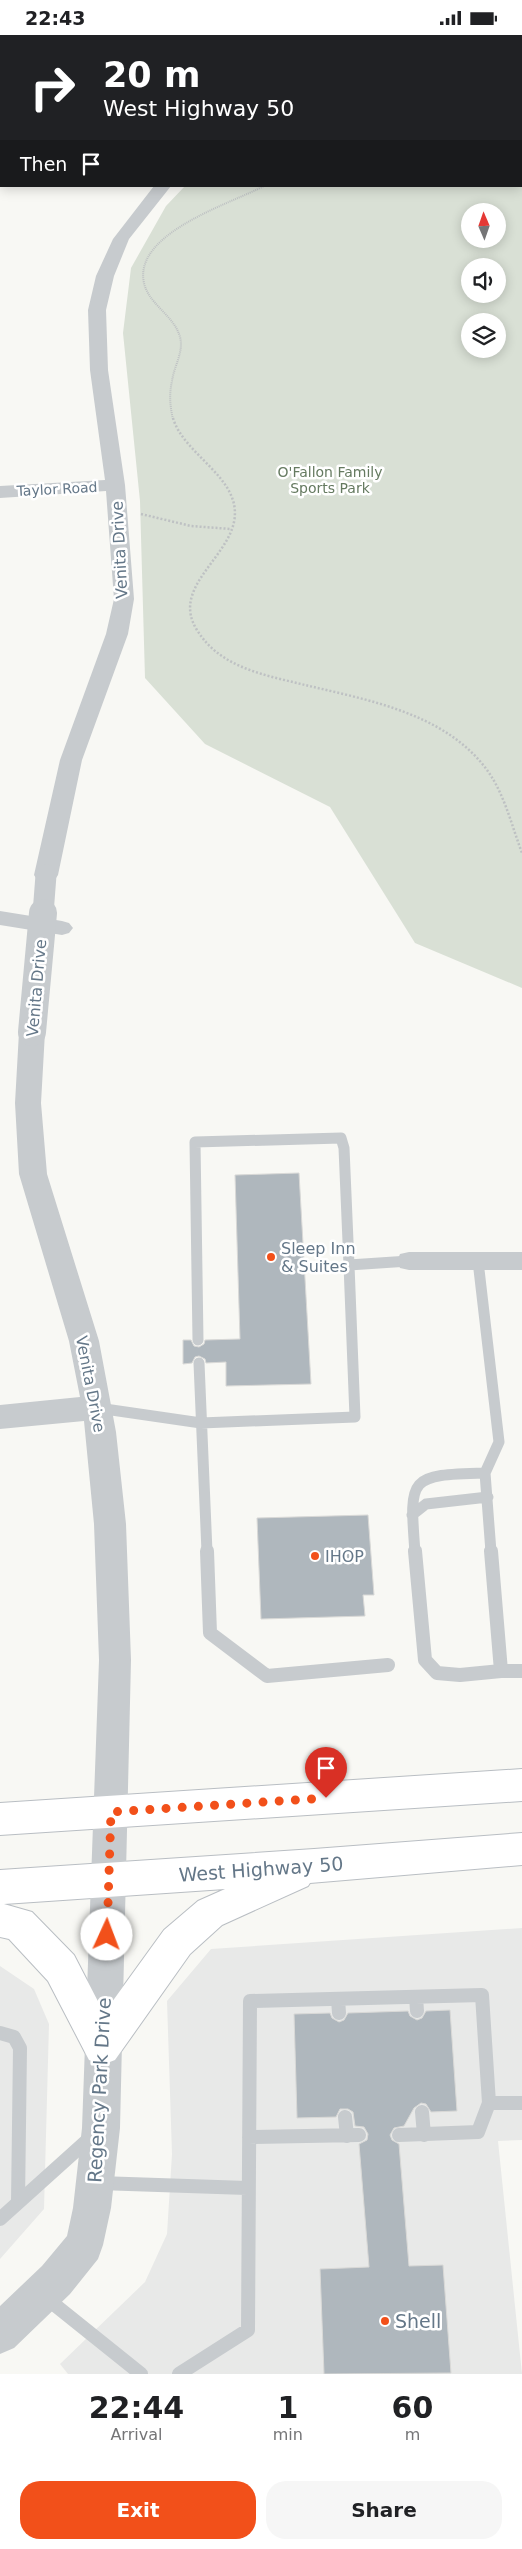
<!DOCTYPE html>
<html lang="en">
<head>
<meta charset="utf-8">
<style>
  body { margin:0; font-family:"DejaVu Sans",sans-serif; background:#f6f6f6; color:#202124; height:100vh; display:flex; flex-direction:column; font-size:19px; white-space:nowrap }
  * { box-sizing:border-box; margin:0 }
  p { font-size:16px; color:#757577 }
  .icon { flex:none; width:28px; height:28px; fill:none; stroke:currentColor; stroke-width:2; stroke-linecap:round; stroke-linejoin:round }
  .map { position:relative; height:2339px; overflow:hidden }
  .side { display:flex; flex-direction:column; background:#fff; flex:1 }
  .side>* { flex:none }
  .banner { position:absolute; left:0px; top:0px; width:522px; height:152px; box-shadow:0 2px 12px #0003; background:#202124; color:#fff; overflow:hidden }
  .needle { width:32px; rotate:358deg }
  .buttons { position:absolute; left:461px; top:168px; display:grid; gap:10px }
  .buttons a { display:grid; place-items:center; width:45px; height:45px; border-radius:50%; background:#fff; box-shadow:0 2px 12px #0003; font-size:25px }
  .pin { position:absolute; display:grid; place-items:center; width:42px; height:42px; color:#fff; margin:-51px -21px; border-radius:50% 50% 50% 0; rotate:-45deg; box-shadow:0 0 5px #0007 }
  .pin .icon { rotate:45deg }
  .me { position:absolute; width:55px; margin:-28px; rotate:2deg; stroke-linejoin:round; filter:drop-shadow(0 0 4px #0008) }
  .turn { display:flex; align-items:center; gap:18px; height:105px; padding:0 20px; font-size:22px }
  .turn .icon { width:65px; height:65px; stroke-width:2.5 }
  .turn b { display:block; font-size:35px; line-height:42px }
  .then { display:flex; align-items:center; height:48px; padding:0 20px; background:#0003; gap:10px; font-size:19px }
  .eta { display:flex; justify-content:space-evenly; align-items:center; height:85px; text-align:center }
  .eta b { font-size:30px; font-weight:700; line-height:35px }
  .primary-button { display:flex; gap:10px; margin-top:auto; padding:10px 20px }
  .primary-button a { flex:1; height:58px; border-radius:20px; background:#f2501a; color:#fff; font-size:20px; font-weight:700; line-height:58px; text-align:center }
  .primary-button a+a { background:#f6f6f6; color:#202124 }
  .status { display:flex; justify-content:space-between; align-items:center; height:35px; padding:0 25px; background:#fff; direction:ltr }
  .status svg { height:14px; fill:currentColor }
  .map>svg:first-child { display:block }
  .built { fill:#e8e9e8 }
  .green { fill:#d9e0d5; fill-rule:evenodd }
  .building { fill:#afb7bd; stroke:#d9d9d7 }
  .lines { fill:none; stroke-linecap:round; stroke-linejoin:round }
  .secondary-casing { stroke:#b9bec3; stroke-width:2 }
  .path-far1 { stroke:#bec1c3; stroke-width:2; stroke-dasharray:1 1; stroke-linecap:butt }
  .path { stroke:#bec1c3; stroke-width:2.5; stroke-dasharray:2 2; stroke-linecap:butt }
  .service-far1 { stroke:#c7cbce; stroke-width:11 }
  .service { stroke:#c7cbce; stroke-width:14 }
  .minor { fill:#c7cbce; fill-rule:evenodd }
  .tertiary { fill:#c7cbce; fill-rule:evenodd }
  .secondary { fill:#fff; fill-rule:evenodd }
  .tertiary-bridge-far1 { stroke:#c7cbce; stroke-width:21 }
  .tertiary-bridge { stroke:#c7cbce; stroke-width:28 }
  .route { stroke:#f2501a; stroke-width:9; stroke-dasharray:0 16.2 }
  .poi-dot { fill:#f2501a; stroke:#fff; stroke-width:2 }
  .labels { text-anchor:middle; stroke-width:5; stroke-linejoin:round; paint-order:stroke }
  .far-park-label { font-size:14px; fill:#657a60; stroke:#fff }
  .far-street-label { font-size:14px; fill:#647788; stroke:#fff }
  .street-label { font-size:16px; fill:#647788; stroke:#fff }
  .poi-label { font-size:16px; fill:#647788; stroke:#fff; text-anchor:start }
  .near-street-label { font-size:19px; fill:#647788; stroke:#fff }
  .near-poi-label { font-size:19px; fill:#647788; stroke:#fff; text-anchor:start }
</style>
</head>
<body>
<div class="status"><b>22:43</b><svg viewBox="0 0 49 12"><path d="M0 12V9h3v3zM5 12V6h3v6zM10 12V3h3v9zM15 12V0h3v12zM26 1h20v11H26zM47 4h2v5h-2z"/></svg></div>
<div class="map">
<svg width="522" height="2339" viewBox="0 0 522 2339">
  <rect width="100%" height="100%" fill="#f8f8f4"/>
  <path class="built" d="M522,1893V2105L498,2106L522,2339H68L60,2329L145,2247L167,2199L172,2119L167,1966L211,1914Z
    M0,1931L34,1954L49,1989L44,2174L0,2224Z"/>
  <path class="green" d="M336,0H522V953L415,908L330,772L205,709L145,643L140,466L123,298L131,233L166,171L185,151H521V1H335ZM470,176H498V204H470ZM470,231H498V259H470ZM470,286H498V314H470Z"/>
  <path class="building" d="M299,1138L311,1349L226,1351V1327L206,1328L205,1324L199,1321L195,1322L192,1328L183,1329V1305H191L194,1311L199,1312L204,1309L205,1305L240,1304L235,1140Z
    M368,1480L374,1560H363L365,1581L261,1584L257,1483Z
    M450,1975L457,2076L431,2077L426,2069L421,2068L414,2073L404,2091L394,2093L390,2100L392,2105L399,2109L409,2231L443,2230L451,2338L324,2339L320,2234L369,2232L359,2109L367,2105L368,2099L364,2092L355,2091L353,2077L348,2074H340L336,2082L297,2083L294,1979L330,1978L332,1983L339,1987L344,1985L348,1978L408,1976L410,1981L417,1985L422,1983L426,1976Z"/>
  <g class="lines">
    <g class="secondary-casing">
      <path id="secondary" d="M522,1734V1766L0,1800V1768Z
        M522,1798V1830L310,1848L308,1851L222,1890L190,1919L115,2025L102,2030L89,2025L48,1946L9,1904L0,1902V1835L314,1814ZM225,1854L198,1866L164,1895L104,1978L74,1920L32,1877L4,1869Z"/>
    </g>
    <path class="path-far1" d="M427,0L434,1
      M173,384C170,372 169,359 172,346C174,331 184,317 180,302C174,280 149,270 144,248C133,198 230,169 264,151"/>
    <path class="path" d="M173,383C184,421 243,443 234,487C226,525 171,554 197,595C220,633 265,640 305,650C368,665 442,678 484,731C504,756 511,789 522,818
      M141,479L191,491L231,494"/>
    <path class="service-far1" d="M478,1226L499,1407L485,1438L491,1517
      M198,1305L195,1107L341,1103L344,1113L349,1230L409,1226
      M199,1328L207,1517
      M98,1373L201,1388L355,1382L349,1230
      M412,1480L426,1469L488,1462
      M415,1517C409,1441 409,1440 485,1438"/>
    <path class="service" d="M207,1516L210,1598L267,1641L388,1630
      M415,1516L425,1625L437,1638L460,1640L501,1636
      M491,1516L501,1636H522
      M416,1962L417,1976
      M338,1964L339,1978
      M0,1998L14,2002L20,2013L18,2167
      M422,2077L424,2100
      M345,2082L347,2101
      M399,2100L478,2097L489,2068
      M249,2102L359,2100
      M99,2148L247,2153
      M0,2184L90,2103
      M45,2262L141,2339
      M179,2339L248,2295L250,1966L482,1960L489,2068H522"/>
    <path class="minor" d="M0,876L62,886L69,888L73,893L69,898L62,900L0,890Z
      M409,1217H522V1235H409L400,1233L397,1226L400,1219Z"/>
    <path class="tertiary" d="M154,151H171L129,204L114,241L106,275L108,335L125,450L134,564L128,599L82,725L58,840L54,846L46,848L38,846L34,840L60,725L106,599L114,564L106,456L0,463V451L105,445L90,335L88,275L96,241L113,204Z
      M32,988L41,991L45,997L41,1068L47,1139L99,1306L116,1397L126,1489L131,1625L120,2093L111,2173L103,2210L98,2224L70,2259L14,2313L0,2319V2271L42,2231L67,2201L73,2173L82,2093L99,1625L94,1489L84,1386L0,1394V1370L80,1362L69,1306L19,1139L15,1068L19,997L23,991Z"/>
    <use href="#secondary" class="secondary"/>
    <path class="tertiary-bridge-far1" d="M43,879L46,840"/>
    <path class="tertiary-bridge" d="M32,997L43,878"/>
  </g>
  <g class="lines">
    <path class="route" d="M107,1900L111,1777L326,1763"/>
  </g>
  <g class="poi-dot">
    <circle cx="271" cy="1222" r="5"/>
    <circle cx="315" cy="1521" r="5"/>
    <circle cx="385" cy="2286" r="5"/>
  </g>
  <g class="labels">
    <g class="far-park-label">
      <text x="330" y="442">O'Fallon Family<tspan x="330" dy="16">Sports Park</tspan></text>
    </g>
    <g class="far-street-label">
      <text transform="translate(57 454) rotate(-3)" y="5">Taylor Road</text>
    </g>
    <g class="street-label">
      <text transform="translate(119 515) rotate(-93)" y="6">Venita Drive</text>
      <text transform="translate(36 953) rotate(-85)" y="6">Venita Drive</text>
      <text transform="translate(91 1349) rotate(79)" y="6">Venita Drive</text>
    </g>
    <g class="poi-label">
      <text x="281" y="1219">Sleep Inn<tspan x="281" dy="18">&amp; Suites</tspan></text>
      <text x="325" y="1527">IHOP</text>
    </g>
    <g class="near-street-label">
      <text transform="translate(261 1834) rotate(-4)" y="7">West Highway 50</text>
      <text transform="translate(99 2055) rotate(-87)" y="7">Regency Park Drive</text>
    </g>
    <g class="near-poi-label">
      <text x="395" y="2293">Shell</text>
    </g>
  </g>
</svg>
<div class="buttons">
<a><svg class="needle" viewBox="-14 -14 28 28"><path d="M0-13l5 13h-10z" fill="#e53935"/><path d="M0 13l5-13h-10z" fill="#757577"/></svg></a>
<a><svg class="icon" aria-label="sound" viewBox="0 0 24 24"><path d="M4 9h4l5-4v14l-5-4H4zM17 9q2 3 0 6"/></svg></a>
<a><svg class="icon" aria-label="layers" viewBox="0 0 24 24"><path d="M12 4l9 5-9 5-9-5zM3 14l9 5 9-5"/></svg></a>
</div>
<div class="pin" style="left:326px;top:1763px;background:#d93025"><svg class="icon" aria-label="arrive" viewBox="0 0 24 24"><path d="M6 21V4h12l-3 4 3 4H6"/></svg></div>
<svg class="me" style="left:107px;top:1900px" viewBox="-20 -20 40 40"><circle r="19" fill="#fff"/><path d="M0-13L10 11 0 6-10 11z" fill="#f2501a"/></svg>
<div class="banner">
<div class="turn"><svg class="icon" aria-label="right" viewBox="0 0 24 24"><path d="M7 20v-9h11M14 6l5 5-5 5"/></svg><div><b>20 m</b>West Highway 50</div></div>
<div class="then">Then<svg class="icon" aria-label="arrive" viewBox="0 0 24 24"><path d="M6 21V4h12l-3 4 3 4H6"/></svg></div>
</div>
</div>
<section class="side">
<div class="eta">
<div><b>22:44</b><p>Arrival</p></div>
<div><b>1</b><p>min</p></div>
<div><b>60</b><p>m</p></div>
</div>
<div class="primary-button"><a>Exit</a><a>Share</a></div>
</section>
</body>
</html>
